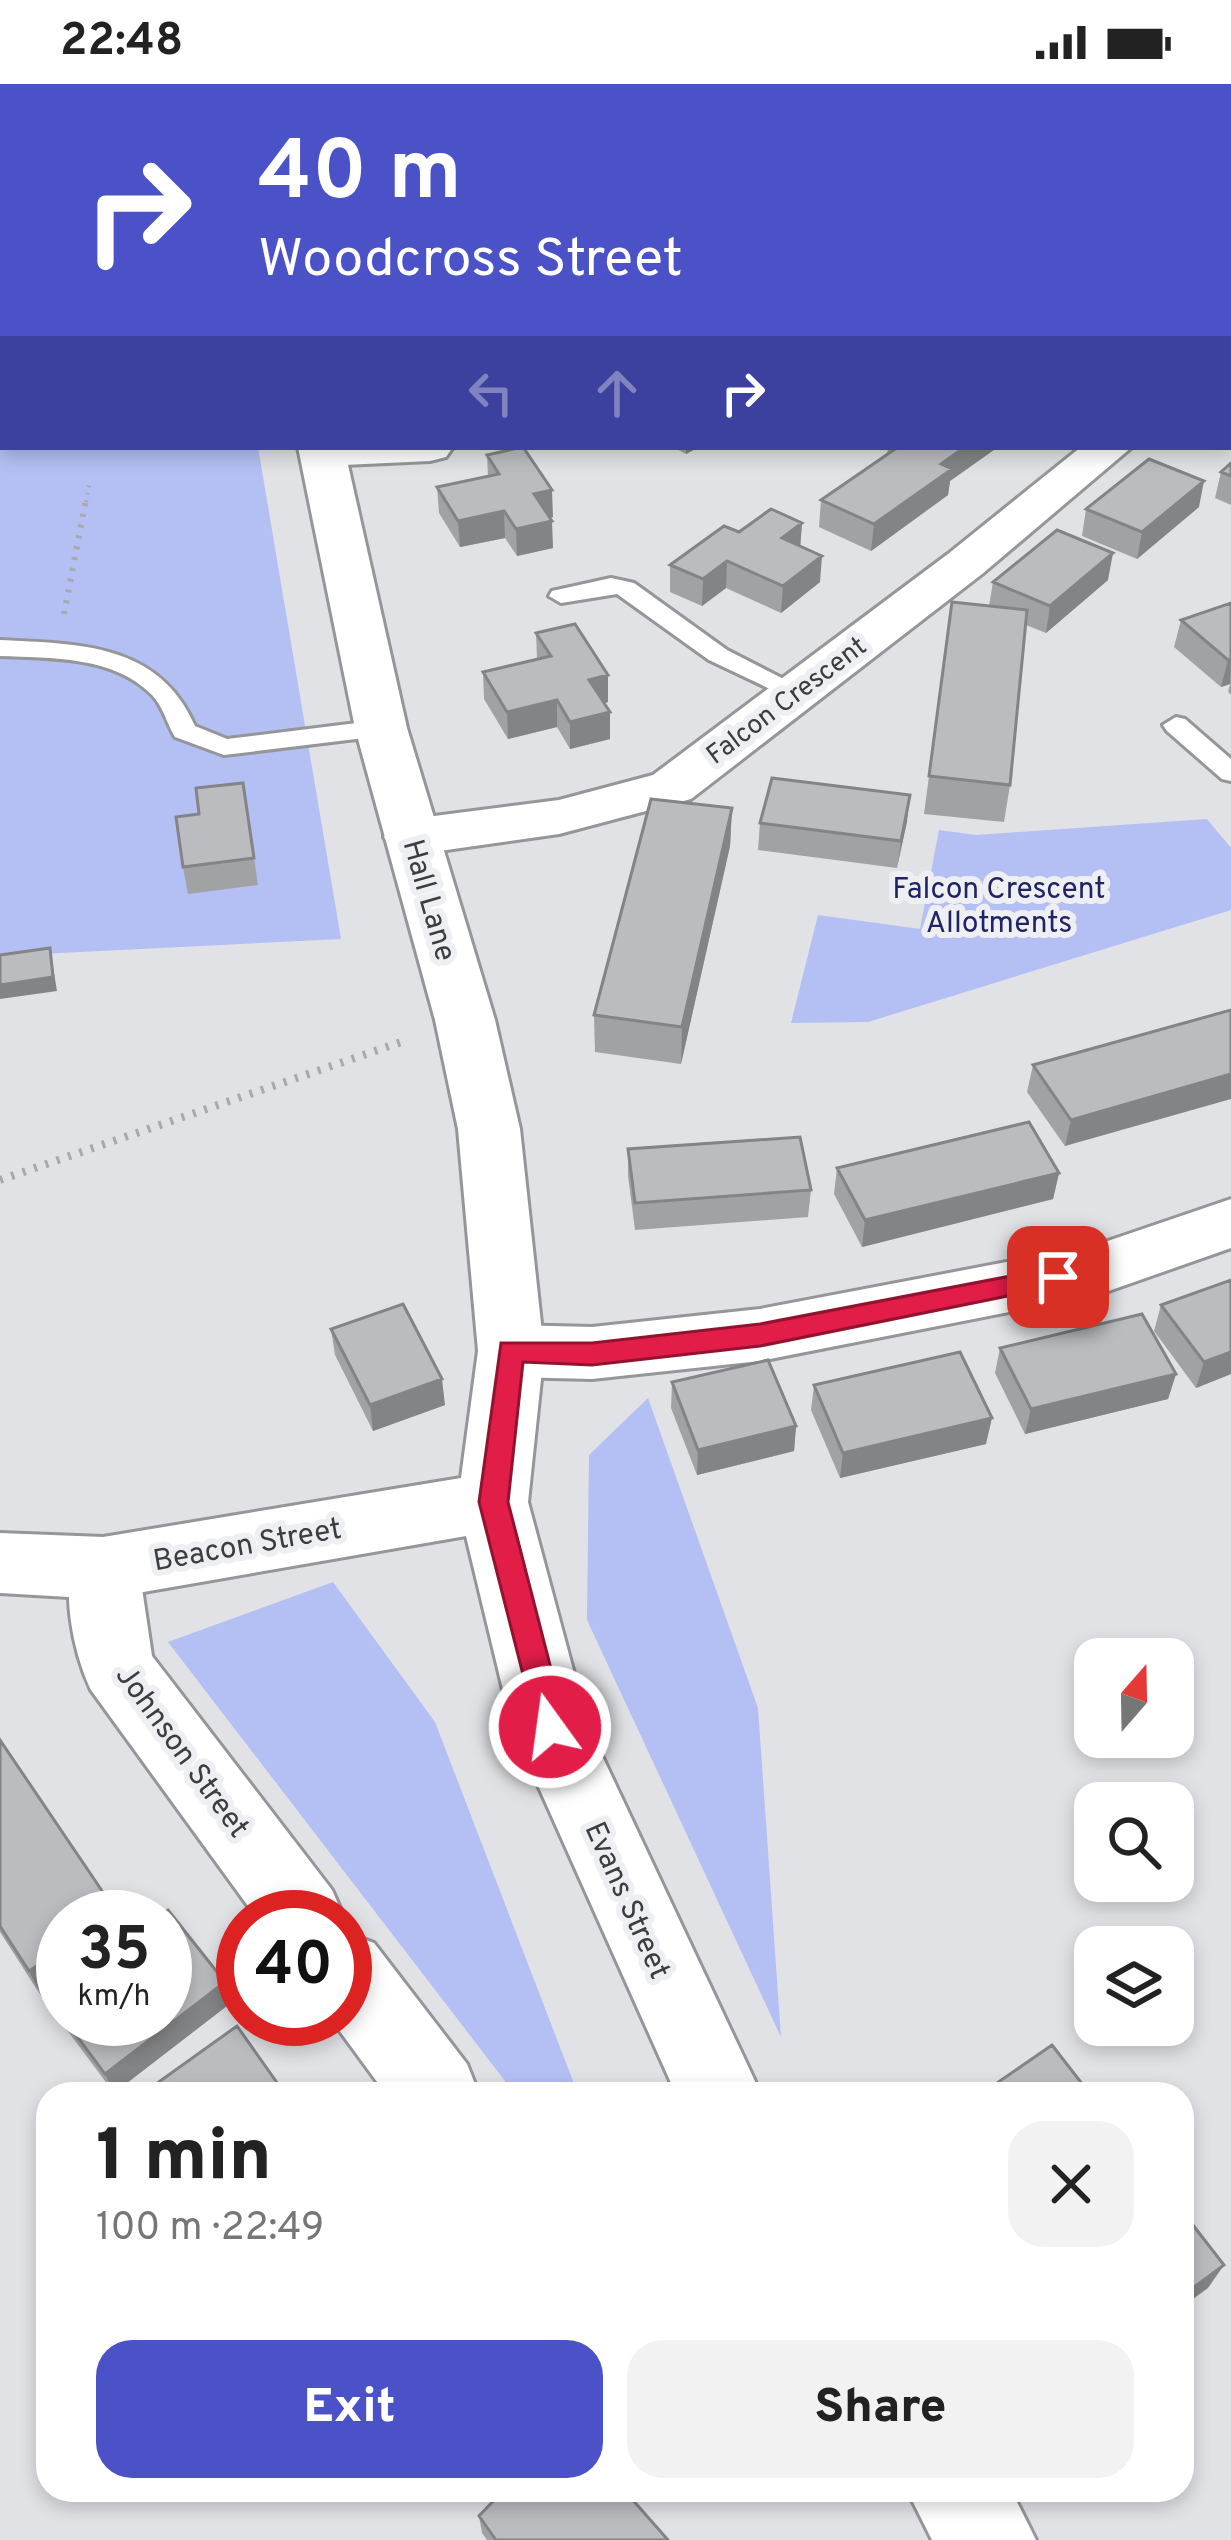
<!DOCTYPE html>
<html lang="en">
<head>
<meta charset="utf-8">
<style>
  body { margin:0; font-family:Overpass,sans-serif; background:#f2f2f2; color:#222; height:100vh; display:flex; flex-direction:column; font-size:45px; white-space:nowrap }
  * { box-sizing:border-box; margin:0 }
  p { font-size:39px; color:#767676 }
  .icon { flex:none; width:66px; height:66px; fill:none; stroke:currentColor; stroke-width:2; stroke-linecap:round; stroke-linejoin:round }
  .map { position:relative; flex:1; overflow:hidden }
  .details { position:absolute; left:36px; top:1998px; width:1158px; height:420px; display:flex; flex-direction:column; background:#fff; border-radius:36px; box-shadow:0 6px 18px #0003 }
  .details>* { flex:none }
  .banner { position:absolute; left:0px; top:0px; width:1233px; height:366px; box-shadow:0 6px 18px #0003; background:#4b51c7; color:#fff; overflow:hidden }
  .needle { width:78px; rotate:20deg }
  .fabs { position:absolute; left:1074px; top:1554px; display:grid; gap:24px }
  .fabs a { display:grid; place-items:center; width:120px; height:120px; border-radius:24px; background:#fff; box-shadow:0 6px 18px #0003; font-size:60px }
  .speed { position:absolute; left:36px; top:1806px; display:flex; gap:24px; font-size:60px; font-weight:700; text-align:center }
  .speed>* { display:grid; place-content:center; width:156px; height:156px; border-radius:50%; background:#fff; box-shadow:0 6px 18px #0003; line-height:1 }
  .speed small { font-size:30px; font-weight:400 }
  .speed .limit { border:18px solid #d22; background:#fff; color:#111 }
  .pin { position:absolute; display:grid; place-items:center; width:102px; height:102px; color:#fff; margin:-51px; border-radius:24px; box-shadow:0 6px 18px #0006 }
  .me { position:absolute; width:132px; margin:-66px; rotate:346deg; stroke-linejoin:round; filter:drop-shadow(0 0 9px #0008) }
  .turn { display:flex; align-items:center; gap:42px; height:252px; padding:0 60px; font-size:54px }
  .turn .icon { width:156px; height:156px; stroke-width:2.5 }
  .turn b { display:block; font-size:84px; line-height:102px }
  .lanes { display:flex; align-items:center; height:114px; padding:0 60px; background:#0003; justify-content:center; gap:60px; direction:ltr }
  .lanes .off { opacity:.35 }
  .round { display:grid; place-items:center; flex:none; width:126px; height:126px; border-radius:36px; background:#f2f2f2 }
  .summary { display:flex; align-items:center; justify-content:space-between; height:204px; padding:0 60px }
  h1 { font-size:72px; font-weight:800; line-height:90px }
  .action { display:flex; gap:24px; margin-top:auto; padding:24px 60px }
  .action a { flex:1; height:138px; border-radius:36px; background:#4b51c7; color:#fff; font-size:48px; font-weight:800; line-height:138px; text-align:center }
  .action a+a { background:#f2f2f2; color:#222 }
  .status { display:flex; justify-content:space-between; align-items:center; height:84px; padding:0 60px; background:#fff; direction:ltr }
  .status svg { height:33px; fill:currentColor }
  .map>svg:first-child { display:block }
  .green { fill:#b4bff3 }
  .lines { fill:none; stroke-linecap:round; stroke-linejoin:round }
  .service-casing { stroke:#959699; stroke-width:6 }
  .minor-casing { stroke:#959699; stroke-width:6 }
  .tertiary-casing { stroke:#959699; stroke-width:6 }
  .path-far2 { stroke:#a8a9ac; stroke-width:4.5; stroke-dasharray:1.5 6; stroke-linecap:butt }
  .path-far1 { stroke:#a8a9ac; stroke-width:6; stroke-dasharray:3 8; stroke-linecap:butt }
  .path { stroke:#a8a9ac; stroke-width:8; stroke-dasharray:3 9; stroke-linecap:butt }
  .service { fill:#fff; fill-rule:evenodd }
  .minor { fill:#fff; fill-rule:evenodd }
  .tertiary { fill:#fff; fill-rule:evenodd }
  .wall { fill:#a1a2a4 }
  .shaded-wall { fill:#838486 }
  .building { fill:#bbbcbf; stroke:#838486; stroke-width:3 }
  .route { fill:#e11d48; stroke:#92132f; stroke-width:3 }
  .labels { text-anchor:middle; stroke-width:12; stroke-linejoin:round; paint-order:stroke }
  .far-street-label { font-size:27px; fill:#3c3d3e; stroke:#eeeff3 }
  .park-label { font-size:30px; fill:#212463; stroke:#eeeff3 }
  .street-label { font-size:30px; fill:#3c3d3e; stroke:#eeeff3 }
</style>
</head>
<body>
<div class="status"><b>22:48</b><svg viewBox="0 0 49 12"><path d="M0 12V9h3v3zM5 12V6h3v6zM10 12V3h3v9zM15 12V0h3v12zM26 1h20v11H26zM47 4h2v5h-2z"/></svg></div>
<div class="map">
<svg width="1231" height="2456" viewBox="0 0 1231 2456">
  <rect width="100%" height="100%" fill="#e1e2e5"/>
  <path class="green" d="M0,289L3,363H258L341,855L0,872Z
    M1207,735L1231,764V826L868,938L791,939L818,831L920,845L939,746L976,751Z
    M648,1314L758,1624L781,1953L587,1536L589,1371Z
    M333,1498L435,1638L578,2010H515L168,1558Z"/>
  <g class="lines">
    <g class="service-casing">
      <path id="service" d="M611,494L634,499L727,566L809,608L796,616L787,613L709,576L617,510L561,519L549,512L552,507Z
        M0,556C79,560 159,559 195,642L227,655L381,636L394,644L381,652L224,671L175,653C167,640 163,622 152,611C114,572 51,574 0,572Z
        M1176,633L1185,635L1231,675V697L1222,695L1167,647L1163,641Z"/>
    </g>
    <g class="minor-casing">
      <path id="minor" d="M896,0H939L942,3H899Z
        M1216,0H1231V18L1230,3H1214Z
        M0,129H3V153H0Z
        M1230,304H1231V331H1230Z
        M303,363H453L446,373L430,377L322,382L306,378L299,368Z
        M1081,363H1132L982,490L691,715L559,750L411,771L392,765L384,753L392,741L411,735L559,716L653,691L948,470Z
        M1231,1115V1164L1100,1210L760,1277L592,1295L511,1293L487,1286L478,1267L487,1248L511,1241L592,1243L760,1225L1096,1161Z
        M103,1453L128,1462L139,1484L152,1572L332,1806L344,1833H256L91,1606C73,1568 59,1501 78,1462Z
        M345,1848L374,1859L467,1980L479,2010H386L331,1935H345Z"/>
    </g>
    <g class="tertiary-casing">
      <path id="tertiary" d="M216,0H254L255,3H217Z
        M298,363H344L407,644L495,936L520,1045L544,1267L528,1418L588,1642L761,2010H676L512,1643L466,1452L103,1515L0,1509V1449L103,1453L461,1394L478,1267L458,1045L435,936L355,644Z
        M907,2406H1011L1036,2456H932Z"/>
    </g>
    <path class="path-far2" d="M86,418L90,396"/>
    <path class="path-far1" d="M64,530L86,415"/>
    <path class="path" d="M0,1096L407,956"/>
    <use href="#service" class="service"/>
    <use href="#minor" class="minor"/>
    <use href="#tertiary" class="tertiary"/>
  </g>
  <path class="wall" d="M673,363H699L686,370Z
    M888,363H998L950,397L948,411L871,467L819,443L821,416L887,371Z
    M487,371L553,433H550L553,464L517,472L505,454L460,463L439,429L437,403L488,393Z
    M1231,379V421L1215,414L1221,388Z
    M1199,423L1137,475L1082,452L1086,425Z
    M802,439L800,462L820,498L781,529L726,504L702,522L670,508V481L739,448Z
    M1108,496L1046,549L1026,541L1010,701L1004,738L924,730L952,518L989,522L993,498Z
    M1231,519V611L1228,608L1230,600L1221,603L1174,563L1181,536Z
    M536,549L608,618L604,619L610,628V655L570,665L557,643L508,655L484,615L483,588L537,575Z
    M243,699L258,801L188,810L183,783L199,730Z
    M910,711L897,784L758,766L760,739Z
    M732,724L730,762L681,980L595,968L594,931Z
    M1231,926L1065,1062L1027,1008L1033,981Z
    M628,1065L811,1106L808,1133L635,1146L628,1092Z
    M837,1084L1059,1089L1053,1115L862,1163L834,1110Z
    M1161,1221L1231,1290L1196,1304L1154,1247Z
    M331,1245L445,1321L373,1347L335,1271Z
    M1000,1264L1176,1290L1168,1315L1025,1350L995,1289Z
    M672,1298L796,1342L794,1367L697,1391L671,1324Z
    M814,1301L986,1360L840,1394L811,1326Z
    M0,1656L119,1833H63V1902L43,1915L0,1848Z
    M225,1898L232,1918L114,2009L58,1934L48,1914Z
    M479,2432L668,2456H487L482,2449Z"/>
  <path class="shaded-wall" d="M654,0H686L672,3H654Z
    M1110,0H1137L1136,3H1104Z
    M686,363H699L686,370Z
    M965,363H998L950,397L948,411L871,467L874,440L941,380Z
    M1204,397L1199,423L1137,475L1142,448Z
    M552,406L553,433L535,437L534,410Z
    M504,427L505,454L460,463L458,437Z
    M552,437L553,464L517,472L516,445Z
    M802,439L800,466L782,454Z
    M1113,469L1108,496L1046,549L1050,522Z
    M822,472L820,498L781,529L783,502Z
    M727,477L726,504L702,522L703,495Z
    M1231,575L1230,600L1221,603L1228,576Z
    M608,591V618L589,623V596Z
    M557,616V643L508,655L507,628Z
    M610,628V655L570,665V638Z
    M910,711L907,738L897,784L901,757Z
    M732,724L730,762L681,980L682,943Z
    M50,864L57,907L0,915V901Z
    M1231,990V1015L1065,1062L1071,1036Z
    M1059,1089L1053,1115L862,1163L865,1136Z
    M1231,1268V1290L1196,1304L1204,1278Z
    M1176,1290L1168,1315L1025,1350L1031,1325Z
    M442,1295L445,1321L373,1347L370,1321Z
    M992,1334L986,1360L840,1394L843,1369Z
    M796,1342L794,1367L697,1391L698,1366Z
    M63,1865V1902L43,1915L29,1887Z
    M225,1898L232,1918L114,2009L105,1990Z
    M1224,2181L1208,2204L1182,2223V2212Z"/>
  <path class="building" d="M81,0H127V3H82Z
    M333,0H372L373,3H333Z
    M384,0H529L530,3H385Z
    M606,0H643L644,3H607Z
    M818,0H875L882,3H811Z
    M1064,0H1110L1104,3H1071Z
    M523,363L552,406L534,410L552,437L516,445L504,427L458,437L437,403L499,390L487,371Z
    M898,363H965L941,380L952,385L874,440L821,416Z
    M1149,375L1204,397L1142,448L1086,425Z
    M1231,379V392L1221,388Z
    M771,425L802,439L782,454L822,472L783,502L727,477L703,495L670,481L724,442L739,448Z
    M1057,446L1113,469L1050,522L993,498Z
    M952,518L1027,526L1010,701L929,692Z
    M1231,519V575L1228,576L1181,536Z
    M575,540L608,591L589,596L610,628L570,638L557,616L507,628L483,588L551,572L536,549Z
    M772,694L910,711L901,757L760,739Z
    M243,699L254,774L183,783L176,733L199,730L196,704Z
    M651,715L732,724L682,943L594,931Z
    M50,864L53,893L0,901V871Z
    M1231,926V990L1071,1036L1033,981Z
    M1029,1038L1059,1089L865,1136L837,1084Z
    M800,1053L811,1106L635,1119L628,1065Z
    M1231,1196V1268L1204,1278L1161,1221Z
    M403,1220L442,1295L370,1321L331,1245Z
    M1142,1230L1176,1290L1031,1325L1000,1264Z
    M960,1268L992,1334L843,1369L814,1301Z
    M768,1276L796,1342L698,1366L672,1298Z
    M0,1656L117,1829L111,1833H63V1865L29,1887L0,1842Z
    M168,1826L225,1898L105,1990L64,1935H165V1833H158Z
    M63,1903V1934L48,1914Z
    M237,1942L285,2010H142Z
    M1052,1961L1090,2010H981Z
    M1182,2127L1224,2181L1182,2212Z
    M504,2406H624L668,2456H496L479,2432Z"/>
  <path class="route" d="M1058,1183L1071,1193L1067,1200L760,1262L592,1281L523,1278L508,1418L566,1643L561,1653L550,1657L539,1653L479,1418L501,1259H592L760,1240Z"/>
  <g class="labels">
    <g class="far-street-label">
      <text transform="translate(786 616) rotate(-37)" y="9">Falcon Crescent</text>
    </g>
    <g class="park-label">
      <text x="999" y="814">Falcon Crescent<tspan x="999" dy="34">Allotments</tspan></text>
    </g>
    <g class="street-label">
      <text transform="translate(430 816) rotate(74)" y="10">Hall Lane</text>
      <text transform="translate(247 1460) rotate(-10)" y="10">Beacon Street</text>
      <text transform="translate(183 1667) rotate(54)" y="10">Johnson Street</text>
      <text transform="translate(628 1816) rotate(66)" y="10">Evans Street</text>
    </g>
  </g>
</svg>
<div class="fabs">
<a><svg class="needle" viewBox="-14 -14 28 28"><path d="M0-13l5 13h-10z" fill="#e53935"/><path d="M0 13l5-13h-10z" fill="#767676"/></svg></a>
<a><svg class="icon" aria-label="search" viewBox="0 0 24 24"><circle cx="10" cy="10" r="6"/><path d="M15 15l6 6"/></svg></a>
<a><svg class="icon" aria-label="layers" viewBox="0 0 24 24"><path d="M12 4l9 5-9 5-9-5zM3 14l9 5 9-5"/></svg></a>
</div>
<div class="speed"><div>35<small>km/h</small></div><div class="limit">40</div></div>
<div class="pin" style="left:1058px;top:1193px;background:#d93025"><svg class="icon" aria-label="arrive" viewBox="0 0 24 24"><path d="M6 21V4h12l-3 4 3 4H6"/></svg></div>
<svg class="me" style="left:550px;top:1643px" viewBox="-20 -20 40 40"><circle r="17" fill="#e11d48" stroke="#fff" stroke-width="3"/><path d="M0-11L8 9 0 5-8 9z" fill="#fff"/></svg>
<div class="banner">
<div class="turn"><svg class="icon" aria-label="right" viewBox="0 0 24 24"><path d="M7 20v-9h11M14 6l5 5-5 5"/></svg><div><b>40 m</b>Woodcross Street</div></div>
<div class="lanes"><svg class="icon off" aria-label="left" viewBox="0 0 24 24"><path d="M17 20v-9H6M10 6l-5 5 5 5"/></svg><svg class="icon off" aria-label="ahead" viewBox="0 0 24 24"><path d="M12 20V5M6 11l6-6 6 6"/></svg><svg class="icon" aria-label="right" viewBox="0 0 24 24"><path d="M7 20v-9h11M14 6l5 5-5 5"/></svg></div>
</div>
<section class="details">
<div class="summary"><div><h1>1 min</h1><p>100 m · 22:49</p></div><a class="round"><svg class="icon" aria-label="close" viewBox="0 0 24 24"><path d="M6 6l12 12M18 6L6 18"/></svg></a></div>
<div class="action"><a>Exit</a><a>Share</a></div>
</section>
</div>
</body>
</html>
